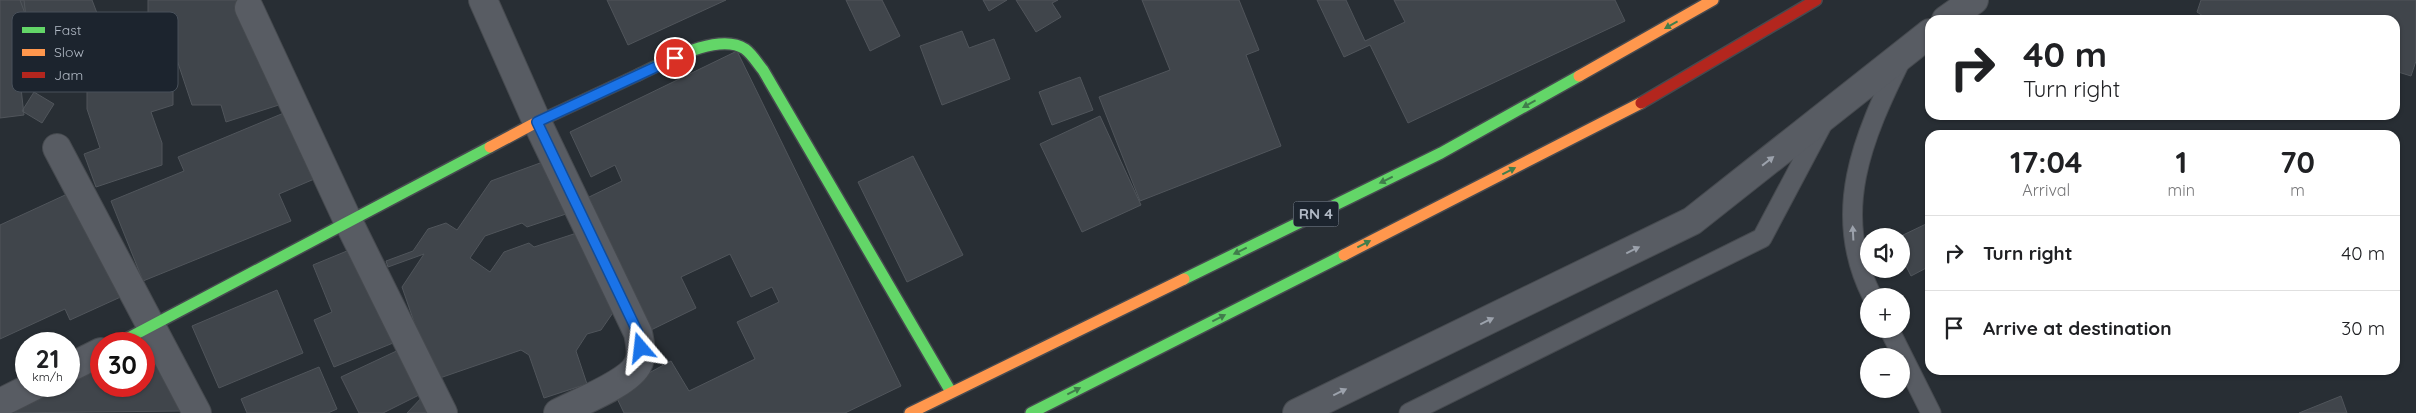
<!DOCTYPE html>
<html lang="en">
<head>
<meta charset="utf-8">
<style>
  body { margin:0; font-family:Quicksand,sans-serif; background:#f6f6f6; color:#202124; height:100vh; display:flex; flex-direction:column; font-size:19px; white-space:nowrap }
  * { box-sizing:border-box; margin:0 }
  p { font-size:16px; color:#757577 }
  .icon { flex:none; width:28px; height:28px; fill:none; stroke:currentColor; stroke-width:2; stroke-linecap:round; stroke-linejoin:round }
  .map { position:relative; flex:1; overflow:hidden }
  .drawer { position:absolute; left:1925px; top:130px; width:475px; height:245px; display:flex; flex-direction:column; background:#fff; border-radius:15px; box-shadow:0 1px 4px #0004 }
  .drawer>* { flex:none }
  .banner { position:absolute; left:1925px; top:15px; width:475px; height:105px; border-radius:15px; box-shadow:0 1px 4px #0004; background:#fff; color:#202124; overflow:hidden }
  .fabs { position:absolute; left:1860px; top:228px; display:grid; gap:10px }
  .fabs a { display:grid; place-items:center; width:50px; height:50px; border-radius:50%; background:#fff; box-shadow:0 1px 4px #0004; font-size:25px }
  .speed { position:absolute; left:15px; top:332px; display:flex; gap:10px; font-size:25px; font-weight:700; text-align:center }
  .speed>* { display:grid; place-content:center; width:65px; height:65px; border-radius:50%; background:#fff; box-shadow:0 1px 4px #0004; line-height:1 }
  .speed small { font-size:12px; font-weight:400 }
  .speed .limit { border:8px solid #d22; background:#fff; color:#111 }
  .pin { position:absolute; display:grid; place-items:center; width:42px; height:42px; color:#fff; margin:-21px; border:2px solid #fff; border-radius:50%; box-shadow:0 1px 5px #0007 }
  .me { position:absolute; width:55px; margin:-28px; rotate:343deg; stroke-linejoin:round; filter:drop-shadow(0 0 4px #0008) }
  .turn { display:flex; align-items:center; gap:18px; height:105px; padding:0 15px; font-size:22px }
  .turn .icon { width:65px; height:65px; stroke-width:2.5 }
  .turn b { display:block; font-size:35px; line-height:42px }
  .eta { display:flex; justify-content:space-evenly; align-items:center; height:85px; text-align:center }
  .eta b { font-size:30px; font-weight:700; line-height:35px }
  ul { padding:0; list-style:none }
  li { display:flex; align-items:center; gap:15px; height:75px; padding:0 15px; border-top:1px solid #e0e0e0 }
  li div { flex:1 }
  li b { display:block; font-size:19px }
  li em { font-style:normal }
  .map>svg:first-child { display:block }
  .building { fill:#40454b; stroke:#50555b }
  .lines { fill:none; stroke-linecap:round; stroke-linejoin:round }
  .lane-casing { stroke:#464a4f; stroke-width:21 }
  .street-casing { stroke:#464a4f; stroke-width:30 }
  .fast-casing { stroke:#464a4f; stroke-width:14 }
  .slow-casing { stroke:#464a4f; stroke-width:14 }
  .jam-casing { stroke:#464a4f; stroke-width:14 }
  .lane { stroke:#585c63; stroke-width:19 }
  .street { stroke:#585c63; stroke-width:28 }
  .fast { stroke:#63d668; stroke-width:11 }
  .slow { stroke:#ff974d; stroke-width:11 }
  .jam { stroke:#b3261e; stroke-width:11 }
  .oneway { fill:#407d4b }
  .oneway2 { fill:#9ca2ac }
  .route-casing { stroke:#114b97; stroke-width:12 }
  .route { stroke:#1a73e8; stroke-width:9 }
  .labels { text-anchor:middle; stroke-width:4.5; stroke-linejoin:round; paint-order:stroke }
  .shield { fill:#1c242e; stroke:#858d98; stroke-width:1 }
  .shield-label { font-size:15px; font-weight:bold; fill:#b2bac5 }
  .key { fill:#1c242e; stroke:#49515b; stroke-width:1 }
  .key-label { font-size:14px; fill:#b2bac5 }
</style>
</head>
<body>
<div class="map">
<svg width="2416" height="413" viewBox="0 0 2416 413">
  <rect width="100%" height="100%" fill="#282e34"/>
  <path class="building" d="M0,0H24L33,77L20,79L24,115L0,118Z
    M20,0H92L116,63L52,87Z
    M148,0H250L285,103L226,122L221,105H192L173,48V105L151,112L162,143V165L96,187L84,154L100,148L87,109V89L127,76L121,57L120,29L148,30Z
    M607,0H726L628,45Z
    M846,0H882L900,36L870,51Z
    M983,0H1007L989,11Z
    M1016,0H1058L1052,3L1061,17L1036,32Z
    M1142,0H1239L1259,50L1246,55L1281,146L1140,201L1099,97L1170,70Z
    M1317,0H1346L1365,41L1405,22L1394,0H1615L1625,21L1408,123L1370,45L1344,57Z
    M2201,0H2416V61L2411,76L2395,71V20H2209L2197,12Z
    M962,31L969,48L994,39L1010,79L942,105L920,46Z
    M737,51L901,386L845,413H624L614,392L671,361L689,391L755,359L737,322L779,302L772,287L751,297L730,254L681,277L696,308L651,330L587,198L622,181L615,165L591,177L570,132Z
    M1080,77L1093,110L1052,125L1039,92Z
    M34,92L54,104L42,123L22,111Z
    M291,110L319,177L279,194L291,221L143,281L111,201L184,171L178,157Z
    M1100,116L1141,205L1082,232L1040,144Z
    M913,156L963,255L907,282L858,182Z
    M551,159L569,213L527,227L522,223L485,236L470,258L490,272L504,252L529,243L534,247L592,228L619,304L601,330L587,334L576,351L587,384L544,398L529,355L521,350L434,380L402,287L424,254L388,267L386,261L413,251L428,229L446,223L457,230L491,181Z
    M76,190L125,295L70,320L65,309L0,339V225Z
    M1926,224L1930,231V266L1911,276L1901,256V236Z
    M359,246L398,341L334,367L314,320L332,312L313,265Z
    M277,290L303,353L219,388L192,326Z
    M158,346L183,411L0,413V407L54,386H69V380L101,368V386H144V351Z
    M405,347L427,391L383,413H359L341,377Z
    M319,367L337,409L328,413H247L241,399Z
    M425,394L445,413H407Z
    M2341,396L2347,413H2299Z"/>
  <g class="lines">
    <g class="lane-casing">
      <path id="lane" d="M1872,296C1830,213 1863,137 1901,60
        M1889,329L1931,413
        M1409,413L1762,238L1824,121"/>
    </g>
    <g class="street-casing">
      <path id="street" d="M483,0L537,122L638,333C640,343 643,355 638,364C630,383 577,403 558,413
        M249,8L348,221L443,413
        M1946,20L1974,0
        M57,148L197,413
        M69,368L101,352
        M0,403L34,386
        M1297,413L1692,221L1930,33"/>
    </g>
    <g class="fast-casing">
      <path id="fast" d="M638,75C664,63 718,31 745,49C752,54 758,64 763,70L951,392
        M1184,279L1441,153L1579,76
        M117,344L490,147
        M1031,413L1344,255"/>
    </g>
    <g class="slow-casing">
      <path id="slow" d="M1579,76L1713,0
        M490,147L537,122L638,75
        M1344,255L1641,103
        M910,413L1184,279"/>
    </g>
    <g class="jam-casing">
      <path id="jam" d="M1641,103L1816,0"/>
    </g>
    <use href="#lane" class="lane"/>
    <use href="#street" class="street"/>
    <use href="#fast" class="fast"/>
    <use href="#slow" class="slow"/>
    <use href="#jam" class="jam"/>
  </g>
  <defs><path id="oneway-solid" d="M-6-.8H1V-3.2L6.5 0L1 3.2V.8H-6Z" transform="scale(1.25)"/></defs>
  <g class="oneway">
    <use href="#oneway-solid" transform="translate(1671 25) rotate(151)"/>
    <use href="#oneway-solid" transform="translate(1529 104) rotate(151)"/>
    <use href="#oneway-solid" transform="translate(1509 171) rotate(-27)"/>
    <use href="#oneway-solid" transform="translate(1386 180) rotate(154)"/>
    <use href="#oneway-solid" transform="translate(1364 244) rotate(-27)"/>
    <use href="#oneway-solid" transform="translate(1240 251) rotate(154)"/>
    <use href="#oneway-solid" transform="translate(1219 318) rotate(-27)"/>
    <use href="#oneway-solid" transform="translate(1074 391) rotate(-27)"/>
  </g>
  <g class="oneway2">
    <use href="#oneway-solid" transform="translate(1768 161) rotate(-38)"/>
    <use href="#oneway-solid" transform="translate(1853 233) rotate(-93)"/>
    <use href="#oneway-solid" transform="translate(1633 250) rotate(-26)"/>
    <use href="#oneway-solid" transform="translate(1487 321) rotate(-26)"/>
    <use href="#oneway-solid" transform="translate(1340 392) rotate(-26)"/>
  </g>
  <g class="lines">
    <g class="route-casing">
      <path id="route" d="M641,348L638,333L537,122L675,58"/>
    </g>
    <use href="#route" class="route"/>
  </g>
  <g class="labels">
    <rect class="shield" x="1293.5" y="201.5" width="45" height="25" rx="4"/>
    <g class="shield-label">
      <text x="1316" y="219">RN 4</text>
    </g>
  </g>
  <rect x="12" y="12" width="166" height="80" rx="8" class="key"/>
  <rect x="22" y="27" width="23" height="6" fill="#63d668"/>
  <rect x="22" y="49" width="23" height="7" fill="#ff974d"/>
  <rect x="22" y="72" width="23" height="6" fill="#b3261e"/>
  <g class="key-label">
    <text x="54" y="35">Fast</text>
    <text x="54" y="57">Slow</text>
    <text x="54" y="80">Jam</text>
  </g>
</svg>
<div class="fabs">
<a><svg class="icon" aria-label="sound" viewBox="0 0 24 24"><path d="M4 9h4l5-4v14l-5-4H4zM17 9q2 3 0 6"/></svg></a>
<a>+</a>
<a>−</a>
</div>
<div class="speed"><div>21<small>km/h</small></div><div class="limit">30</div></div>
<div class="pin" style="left:675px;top:58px;background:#d93025"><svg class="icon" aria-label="arrive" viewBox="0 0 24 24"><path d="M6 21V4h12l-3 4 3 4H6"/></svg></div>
<svg class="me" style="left:641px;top:348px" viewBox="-20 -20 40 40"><path d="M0-17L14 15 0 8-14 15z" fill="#1a73e8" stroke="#fff" stroke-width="4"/></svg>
<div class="banner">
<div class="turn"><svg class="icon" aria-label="right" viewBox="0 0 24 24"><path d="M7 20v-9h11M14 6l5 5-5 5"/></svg><div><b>40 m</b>Turn right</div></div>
</div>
<section class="drawer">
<div class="eta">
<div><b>17:04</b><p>Arrival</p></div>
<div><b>1</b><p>min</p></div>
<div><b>70</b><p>m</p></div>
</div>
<ul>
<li><svg class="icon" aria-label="right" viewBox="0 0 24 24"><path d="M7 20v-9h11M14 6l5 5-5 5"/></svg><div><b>Turn right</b></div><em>40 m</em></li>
<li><svg class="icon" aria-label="arrive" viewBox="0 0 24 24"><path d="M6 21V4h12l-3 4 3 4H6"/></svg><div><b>Arrive at destination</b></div><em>30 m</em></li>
</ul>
</section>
</div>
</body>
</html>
